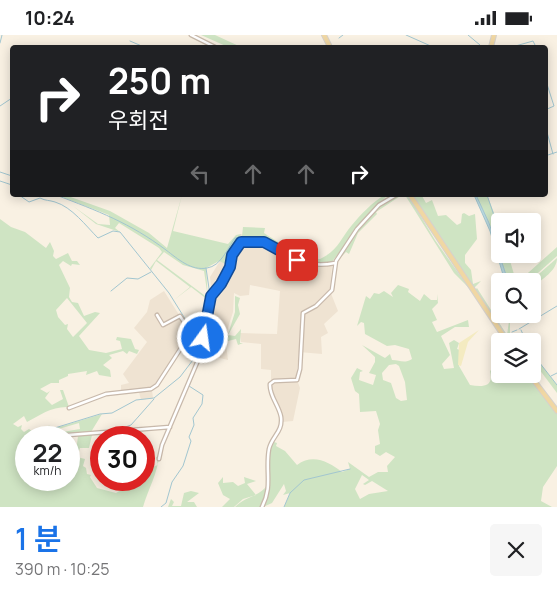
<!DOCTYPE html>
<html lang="ko">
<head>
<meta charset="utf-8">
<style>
  body { margin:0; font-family:Manrope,"Noto Sans KR",sans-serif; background:#f6f6f6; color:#202124; height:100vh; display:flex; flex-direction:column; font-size:19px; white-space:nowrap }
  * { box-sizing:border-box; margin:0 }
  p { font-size:16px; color:#757577 }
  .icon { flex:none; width:28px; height:28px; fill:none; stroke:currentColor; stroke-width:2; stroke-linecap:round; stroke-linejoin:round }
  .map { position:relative; height:472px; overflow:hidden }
  .sheet { display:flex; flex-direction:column; background:#fff; flex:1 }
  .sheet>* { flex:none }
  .top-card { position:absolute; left:10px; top:10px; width:538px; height:152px; border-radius:5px; box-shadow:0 2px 12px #0003; background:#202124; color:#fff; overflow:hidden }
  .buttons { position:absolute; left:491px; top:178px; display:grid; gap:10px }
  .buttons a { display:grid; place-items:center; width:50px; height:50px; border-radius:5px; background:#fff; box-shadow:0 2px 12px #0003; font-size:25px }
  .speed { position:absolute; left:15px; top:391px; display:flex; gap:10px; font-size:25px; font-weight:700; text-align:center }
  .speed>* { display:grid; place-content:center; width:65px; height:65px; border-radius:50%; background:#fff; box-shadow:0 2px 12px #0003; line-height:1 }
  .speed small { font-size:12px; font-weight:400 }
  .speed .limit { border:8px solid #d22; background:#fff; color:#111 }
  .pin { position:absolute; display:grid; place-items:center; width:42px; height:42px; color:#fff; margin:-21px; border-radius:10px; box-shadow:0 2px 8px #0006 }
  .me { position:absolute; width:55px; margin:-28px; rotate:14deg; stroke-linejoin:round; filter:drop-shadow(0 0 4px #0008) }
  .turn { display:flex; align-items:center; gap:18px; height:105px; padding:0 15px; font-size:22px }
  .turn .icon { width:65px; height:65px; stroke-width:2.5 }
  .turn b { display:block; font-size:35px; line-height:42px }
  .lanes { display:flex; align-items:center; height:48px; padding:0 15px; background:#0003; justify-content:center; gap:25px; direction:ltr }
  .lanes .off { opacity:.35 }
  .round { display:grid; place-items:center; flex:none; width:52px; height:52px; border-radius:5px; background:#f6f6f6 }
  .head { display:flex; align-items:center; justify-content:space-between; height:85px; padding:0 15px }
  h1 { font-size:30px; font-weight:600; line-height:38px; color:#1a73e8 }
  .status { display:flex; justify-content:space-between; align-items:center; height:35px; padding:0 25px; background:#fff; direction:ltr }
  .status svg { height:14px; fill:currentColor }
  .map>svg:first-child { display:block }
  .residential { fill:#efe3d2 }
  .green { fill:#cfe4c3; fill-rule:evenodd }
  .sand { fill:#f4ebc1 }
  .water { fill:#bad8df; stroke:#a2c6d0 }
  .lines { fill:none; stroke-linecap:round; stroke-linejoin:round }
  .stream { stroke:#a2c6d0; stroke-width:1 }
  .minor-casing { stroke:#c8b9ab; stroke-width:5 }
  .major-casing { stroke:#d6d1cd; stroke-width:6 }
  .minor { stroke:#fff; stroke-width:2.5 }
  .major { stroke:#f0d7a3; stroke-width:4 }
  .route-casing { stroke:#114b97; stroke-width:12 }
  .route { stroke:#1a73e8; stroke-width:9 }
</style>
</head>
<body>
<div class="status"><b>10:24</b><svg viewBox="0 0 49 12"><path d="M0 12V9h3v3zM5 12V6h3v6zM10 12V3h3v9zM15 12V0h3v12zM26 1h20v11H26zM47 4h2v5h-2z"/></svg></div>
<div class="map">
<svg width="557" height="472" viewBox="0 0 557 472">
  <rect width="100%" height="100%" fill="#f9f1e3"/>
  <path class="residential" d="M240,199H258L260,207L280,215L304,230L332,231L330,256L338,276L324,289L328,298L321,302L322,319L299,317L296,342L300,353L293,386L282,387L271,351V335L261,334V309L241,307L240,298L277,299L280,256L250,250L249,260L240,261L234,258L233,277L225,302L228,325L199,318L201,308L192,306L181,312L172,325L152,355L153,363L141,365L139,357L121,359V350L129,348L123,339L147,307L134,293L147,277L150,265L164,256L193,302L203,305L212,263L210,242L220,226L231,230L234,217L239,210Z"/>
  <path class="green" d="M201,0H215L241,12H228Z
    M57,160H65L110,176L149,198L167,213L182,160L173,196L228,209L236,200L241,199L228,233V230L219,226L206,233L208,265L191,252L174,265L190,252L156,226L151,235L150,233L162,217L159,213L119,188L115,193L120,197L96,189L73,171L98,189L110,190L109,180ZM164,217L183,230L204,236L208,263L157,225Z
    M384,160H389L383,164L395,160L360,189L332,227L307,228L263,205H242L241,203L261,202L242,201L243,192L265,193L264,198L267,200C284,210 300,224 320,224C339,215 340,204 352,190C361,179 372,168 384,160Z
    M398,160H402L376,177L377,179L358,198L349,219L346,217L337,226C355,200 370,176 398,160Z
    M405,160H408L435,205L469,253L454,238Z
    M411,160L422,161L426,168L432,165L438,181L446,180L457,190L461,188L462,179L464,178L469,181L475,179L477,204L465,220V228L471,235L473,249L481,246L474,253Z
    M476,160H487L498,188L500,219H508L516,246H508L489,188Z
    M0,184L11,192L25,197L46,213L50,207L54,216L53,221L56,224L68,218L72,226H77L80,230L72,229L71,231L63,226L59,230L70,253L69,262L72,267L78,268L84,281L95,277L100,278L79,301L89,315L106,318L122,314L120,306L116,305L117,302L131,304L135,314L139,315L137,319L129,316L127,319L123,316L109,320L112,323L103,330L110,335L111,342L99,340L97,336L86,340L87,336L68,339V341L59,345V348H51L40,354L47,358L50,356L45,363L52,370L63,364L60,355H63L69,372C52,371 40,380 27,387L24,381L13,389L18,392L22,390L21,394L24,397L29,394L40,402H26V445H69V418L76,417L78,401L92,400L89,413H80L77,422L85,424L83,431L86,433L87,439L91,440L90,442L97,453L116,458L138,445H144V442L151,437L152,432L158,430L156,422L159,421C158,437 148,455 143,472H0ZM67,263L87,288L73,302L67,294L68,289L65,290L58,282L56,275Z
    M557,212V221L529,246H519Z
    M557,223C557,236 542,244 533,252L531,246Z
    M398,250L409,254L408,257L420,266L424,259L431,265H437V259L438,268L432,274L437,285L432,287L437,297L468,285L469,292H455L441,301L450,320L442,329L444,334L454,333L449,308L454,305L459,308L457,314L460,315L459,331L470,350C483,352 494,352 490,336L500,328V339H527L557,378V431L543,452L541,466L552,472H284L290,458L283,460L286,456L284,449L272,468L263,472C275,449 263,425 274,407L277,408L276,411L285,416L297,430C313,418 329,427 342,437L350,434L348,427L369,442L378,437H388L387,431L395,422L386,417L380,421L375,418V411L380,409L378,395L380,389L376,376L360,377L359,359L355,356L351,343L357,333L363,336L360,337L359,345L373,350L376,340L369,338L375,327V322L362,310L385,323L390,319L392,325C400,325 404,329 412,324L409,314L395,310L387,311L365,299L364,288L361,287L357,291L366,261L370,264L374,258L379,259L384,256L393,262L391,258ZM396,329L399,331L405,347L407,365L401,366L396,363L391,348L383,345L382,338L389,330ZM362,440L369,445L363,449L365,450L372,446L388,456L369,459L360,464L355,454Z
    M477,253L507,300L510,279V298L513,306H508L475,255Z
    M235,261L240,263L238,270L240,279L228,300L235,301L241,294L240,308H243L238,310L236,304L228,306L227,303L235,277Z
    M532,318L557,350V358L533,326Z
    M102,379L91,397L128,392L130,395L42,402L40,400V396L50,390L43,397ZM79,388L80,394L45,400V398Z
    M223,442V448L233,447L238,451L245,448L244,442L256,446L247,449L256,460L243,464L234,472H168L171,464L174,467L172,471H181L184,458L191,456L199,458L187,467H194L197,472H222L230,464L223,460L218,448Z
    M268,449V456L261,472H235C246,461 260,462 268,449Z"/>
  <path class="sand" d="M479,295L468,307L461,331L458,330L459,308Z"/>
  <path class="water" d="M474,160H476L489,188L508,246L504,243L490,196Z"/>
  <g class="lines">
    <path class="stream" d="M406,0L433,12
      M468,0L480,10V12
      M339,3L343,0
      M130,6L144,12
      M0,8L2,0
      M512,12L533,6L536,12
      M545,43L554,71L545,75
      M0,71L12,63
      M545,90L553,119
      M545,121L557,117
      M0,137L12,141
      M0,146L12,150
      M19,160L29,167L40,163C46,166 49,165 55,167C72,172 86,191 98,203L113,196L120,197L169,258L197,303H201L203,298
      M56,160C98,176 130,188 166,215C178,224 191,236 207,233C221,231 227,214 235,203L240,202
      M487,160L500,198
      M508,219L510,226
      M206,233L210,260
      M111,256L127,243L138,244L151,237
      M208,272L210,260
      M519,294L557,271
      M521,295L526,306
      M512,297L517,295
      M205,300L213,262
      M532,318L557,350
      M551,341L557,338
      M117,395L131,390L154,364
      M45,396L100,379L112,378L136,365L154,363L180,342L199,317
      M161,472L166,468L172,447L183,431L191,406L189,402L194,390L193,383L202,369L203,360L189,351L201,320
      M284,472L290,458L304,445L350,434"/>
    <g class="minor-casing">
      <path id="minor" d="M191,0L215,12
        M157,280L163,290L180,281L197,306
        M69,373L106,359L151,354L157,350L181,313L203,303L211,261L221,249L230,232L232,220L241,207C249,206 257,204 265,207C295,217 300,235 335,228
        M43,402L170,392
        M159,424L162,410L199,323L202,304
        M262,472C273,451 265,436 269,414C272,401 283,397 281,382C279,370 269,361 270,349L274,346L297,345L300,334L303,278L316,271L332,255L336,226L357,194L379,170L396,160"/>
    </g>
    <g class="major-casing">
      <path id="major" d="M324,0L330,12
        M491,12L494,0
        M410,160L507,306
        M529,339L557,376"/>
    </g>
    <use href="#minor" class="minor"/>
    <use href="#major" class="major"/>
  </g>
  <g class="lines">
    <g class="route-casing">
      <path id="route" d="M203,303L211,261L221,249L230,232L232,220L241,207H264L297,225"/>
    </g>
    <use href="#route" class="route"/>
  </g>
</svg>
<div class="buttons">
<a><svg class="icon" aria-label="sound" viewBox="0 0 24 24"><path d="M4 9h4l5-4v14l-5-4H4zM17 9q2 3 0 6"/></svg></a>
<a><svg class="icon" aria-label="search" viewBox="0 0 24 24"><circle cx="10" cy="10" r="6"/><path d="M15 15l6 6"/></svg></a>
<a><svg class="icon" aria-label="layers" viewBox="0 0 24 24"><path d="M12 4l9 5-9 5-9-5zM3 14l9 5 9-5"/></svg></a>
</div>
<div class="speed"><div>22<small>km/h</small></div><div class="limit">30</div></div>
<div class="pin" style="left:297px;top:225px;background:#d93025"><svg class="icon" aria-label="arrive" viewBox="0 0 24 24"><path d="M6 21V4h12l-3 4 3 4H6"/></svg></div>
<svg class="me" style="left:203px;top:303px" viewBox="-20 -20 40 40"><circle r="17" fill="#1a73e8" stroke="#fff" stroke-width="3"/><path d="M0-11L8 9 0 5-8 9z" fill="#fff"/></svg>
<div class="top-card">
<div class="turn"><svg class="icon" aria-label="right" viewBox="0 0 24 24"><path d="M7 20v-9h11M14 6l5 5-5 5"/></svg><div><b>250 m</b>우회전</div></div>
<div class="lanes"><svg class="icon off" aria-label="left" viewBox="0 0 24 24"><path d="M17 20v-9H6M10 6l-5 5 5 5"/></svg><svg class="icon off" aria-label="ahead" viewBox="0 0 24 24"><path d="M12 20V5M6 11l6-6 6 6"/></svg><svg class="icon off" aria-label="ahead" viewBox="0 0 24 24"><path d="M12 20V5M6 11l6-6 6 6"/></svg><svg class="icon" aria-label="right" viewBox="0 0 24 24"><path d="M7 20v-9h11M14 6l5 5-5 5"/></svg></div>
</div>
</div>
<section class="sheet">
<div class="head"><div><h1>1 분</h1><p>390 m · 10:25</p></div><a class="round"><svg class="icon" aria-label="close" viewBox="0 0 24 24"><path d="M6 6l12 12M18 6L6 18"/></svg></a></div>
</section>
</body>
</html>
